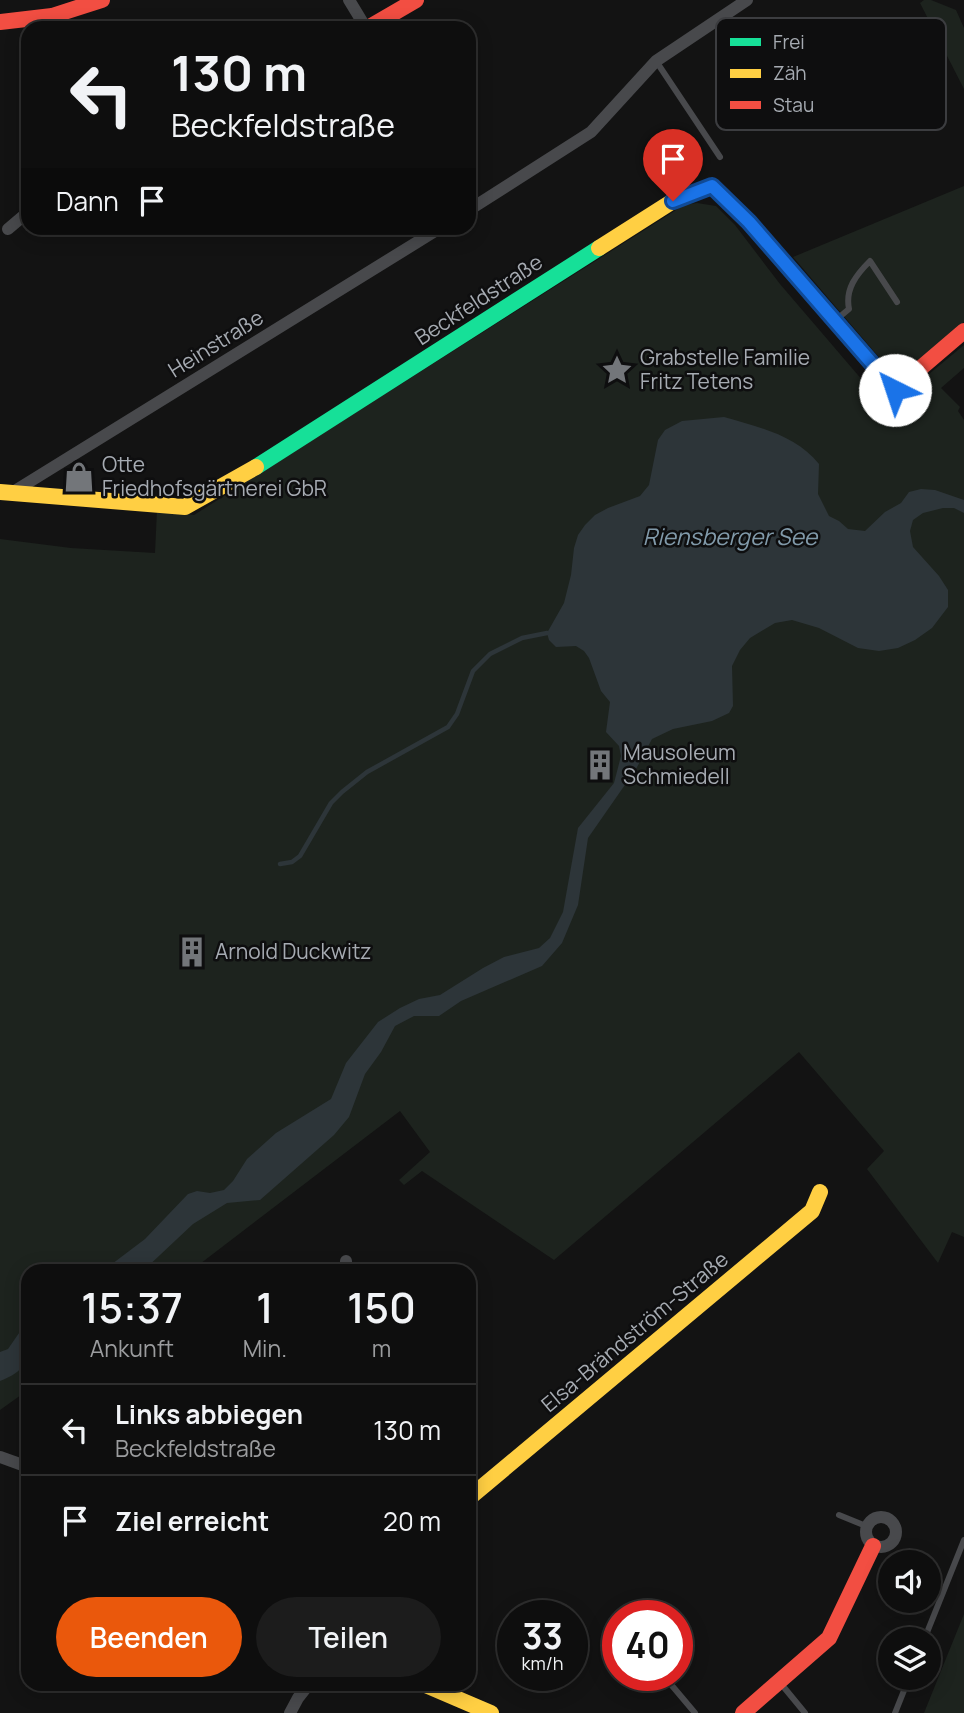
<!DOCTYPE html>
<html lang="de">
<head>
<meta charset="utf-8">
<style>
  body { margin:0; font-family:Manrope,sans-serif; background:#1c1c1c; color:#f1f3f6; height:100vh; display:flex; flex-direction:column; font-size:26px; white-space:nowrap }
  * { box-sizing:border-box; margin:0 }
  p { font-size:23px; color:#9b9c9e }
  .icon { flex:none; width:38px; height:38px; fill:none; stroke:currentColor; stroke-width:2; stroke-linecap:round; stroke-linejoin:round }
  .map { position:relative; flex:1; overflow:hidden }
  .panel { position:absolute; left:21px; top:1264px; width:455px; height:427px; display:flex; flex-direction:column; background:#0e0e0e; border-radius:21px; box-shadow:0 4px 18px #0003,0 0 0 2px #2e2e2e }
  .panel>* { flex:none }
  .hud { position:absolute; left:21px; top:21px; width:455px; height:214px; border-radius:21px; box-shadow:0 4px 18px #0003,0 0 0 2px #2e2e2e; background:#0e0e0e; color:#f1f3f6; overflow:hidden }
  .fabs { position:absolute; left:878px; top:1550px; display:grid; gap:14px }
  .fabs a { display:grid; place-items:center; width:63px; height:63px; border-radius:50%; background:#0e0e0e; box-shadow:0 4px 18px #0003,0 0 0 2px #2e2e2e; font-size:35px }
  .speed { position:absolute; left:497px; top:1600px; display:flex; gap:14px; font-size:35px; font-weight:700; text-align:center }
  .speed>* { display:grid; place-content:center; width:91px; height:91px; border-radius:50%; background:#0e0e0e; box-shadow:0 4px 18px #0003,0 0 0 2px #2e2e2e; line-height:1 }
  .speed small { font-size:18px; font-weight:400 }
  .speed .limit { border:10px solid #d22; background:#fff; color:#111 }
  .pin { position:absolute; display:grid; place-items:center; width:60px; height:60px; color:#fff; margin:-72px -30px; border-radius:50% 50% 50% 0; rotate:-45deg; box-shadow:0 0 7px #0007 }
  .pin .icon { rotate:45deg }
  .me { position:absolute; width:77px; margin:-38px; rotate:319deg; stroke-linejoin:round; filter:drop-shadow(0 0 5px #0008) }
  .turn { display:flex; align-items:center; gap:24px; height:147px; padding:0 35px; font-size:32px }
  .turn .icon { width:91px; height:91px; stroke-width:2.5 }
  .turn b { display:block; font-size:49px; line-height:60px }
  .then { display:flex; align-items:center; height:66px; padding:0 35px; background:#0003; gap:14px; font-size:26px }
  .eta { display:flex; justify-content:space-evenly; align-items:center; height:119px; text-align:center }
  .eta b { font-size:42px; font-weight:600; line-height:49px }
  .primary-button { display:flex; gap:14px; margin-top:auto; padding:14px 35px }
  .primary-button a { flex:1; height:80px; border-radius:42px; background:#ea580c; color:#fff; font-size:28px; font-weight:600; line-height:80px; text-align:center }
  .primary-button a+a { background:#1c1c1c; color:#f1f3f6 }
  ul { padding:0; list-style:none }
  li { display:flex; align-items:center; gap:21px; height:91px; padding:0 35px; border-top:2px solid #2e2e2e }
  li div { flex:1 }
  li b { display:block; font-size:26px }
  li em { font-style:normal }
  .map>svg:first-child { display:block }
  .green { fill:#1d231e }
  .water { fill:#2d3539 }
  .lines { fill:none; stroke-linecap:round; stroke-linejoin:round }
  .stream { stroke:#2d3539; stroke-width:4.5 }
  .lane { stroke:#48494c; stroke-width:6 }
  .street { stroke:#48494c; stroke-width:12 }
  .fast { stroke:#16e098; stroke-width:16 }
  .slow { stroke:#ffcf43; stroke-width:16 }
  .jam { stroke:#f24e42; stroke-width:16 }
  .route-casing { stroke:#114b97; stroke-width:18 }
  .route { stroke:#1a73e8; stroke-width:12 }
  .labels { text-anchor:middle; stroke-width:5; stroke-linejoin:round; paint-order:stroke }
  .street-label { font-size:21px; fill:#a6abb2; stroke:#0e0e0f }
  .poi-label { font-size:21px; fill:#a6abb2; stroke:#0e0e0f; text-anchor:start }
  .water-label { font-size:23px; font-style:italic; fill:#819aaa; stroke:#0e0e0f }
  .key { fill:#0e0e0f; stroke:#3c3d40; stroke-width:2 }
  .key-label { font-size:19px; fill:#a6abb2 }
</style>
</head>
<body>
<div class="map">
<svg width="964" height="1713" viewBox="0 0 964 1713">
  <rect width="100%" height="100%" fill="#131313"/>
  <path class="green" d="M924,0H931L956,10L964,28V89L920,3Z
    M964,186V322L901,378L891,380L890,370L793,257Z
    M697,203L716,206L735,225L780,284L887,409L964,345V368L941,388L960,407L958,411L964,420V1237L952,1232L938,1263L867,1169L884,1151L799,1052L554,1260L422,1171L404,1185L399,1180L430,1152L400,1111L192,1270H28V1390L0,1410V539L71,548L155,553L157,510L194,515L684,205Z
    M964,1614V1713H924Z"/>
  <path class="water" d="M724,417C758,427 796,435 819,464L818,494L829,516L839,521L848,529L865,531L885,512L901,503L909,492L921,489L935,490L964,500V513L954,508H943L923,513L913,520L910,531L913,547L939,576L948,590V607L932,628L915,640L898,648L879,651L858,648L819,628L792,620L775,623L750,638L740,650L732,666L733,706L729,713L712,721L673,729L652,739L636,769L588,838L578,905L562,943L542,966L461,1001L439,1016H414L395,1026L381,1052L365,1074L349,1117L334,1135L260,1200L227,1203L193,1224L144,1270H104L145,1239L188,1194L197,1191L210,1193L224,1190L233,1181L247,1159L276,1133L331,1099L346,1063L378,1022L400,1008L419,999L440,995L483,968L504,957L539,948L550,938L563,912L578,828L614,783L621,756L619,746L606,732L610,702L601,691L589,658L584,651L576,646L556,647L549,640L547,633L564,603L571,575L574,548L578,535L585,525L595,515L608,508L640,496L649,485L658,440L665,430L682,421Z
    M28,1320C28,1352 35,1367 0,1381V1352L8,1349Z"/>
  <g class="lines">
    <path class="stream" d="M280,864L292,862L300,856L331,803L342,792L367,772L448,727L457,714L473,671L490,654L522,638L547,633"/>
    <path class="lane" d="M656,61L720,157
      M837,319L849,309C845,289 856,275 870,261L897,302
      M839,1515L866,1526
      M616,1619L618,1622
      M924,1640L964,1540
      M663,1675L695,1713
      M782,1685L805,1713
      M895,1713L909,1678"/>
    <path class="street" d="M349,0L366,28
      M469,210L591,132L656,61L747,0
      M8,229L28,212
      M13,492L440,228
      M346,1270V1261
      M0,1457L28,1467
      M866 1532a15 15 0 1 1 30 0a15 15 0 1 1-30 0Z
      M290,1713L298,1698L309,1684"/>
    <path class="fast" d="M256,467L599,248"/>
    <path class="slow" d="M599,248L673,201L712,186L749,222L848,336
      M0,492L185,507L256,467
      M469,1498L812,1211L820,1192
      M423,1684L491,1713"/>
    <path class="jam" d="M0,22L52,16L102,0
      M368,28L416,0
      M848,336L895,390L964,331
      M743,1713L829,1638L873,1546"/>
  </g>
  <g class="lines">
    <g class="route-casing">
      <path id="route" d="M673,201L712,186L749,222L895,390"/>
    </g>
    <use href="#route" class="route"/>
  </g>
  <defs>
    <g id="sight-bare" transform="scale(2.415)"><path d="M0-6L1.8-2.2L6-1.7L2.9 1.2L3.7 5.4L0 3.3L-3.7 5.4L-2.9 1.2L-6-1.7L-1.8-2.2Z" fill="#73767a" stroke="#0e0e0f" stroke-width="2.5" paint-order="stroke"/></g>
    <g id="shop-bare" transform="scale(2.415)"><path d="M-5-2.5h2.3a2.7 3.5 0 0 1 5.4 0H5L5.5 6h-11ZM-1.5-2.5h3a1.5 2.3 0 0 0-3 0Z" fill="#73767a" stroke="#0e0e0f" stroke-width="2.5" paint-order="stroke"/></g>
    <g id="building-bare" transform="scale(2.415)"><path d="M-4-6H4V6H1V3H-1V6H-4ZM-2.5-4.3h1.7v1.8h-1.7ZM.8-4.3h1.7v1.8H.8ZM-2.5-1h1.7V.8h-1.7ZM.8-1h1.7V.8H.8Z" fill="#73767a" stroke="#0e0e0f" stroke-width="2.5" paint-order="stroke"/></g>
  </defs>
  <g fill-rule="evenodd">
    <use href="#sight-bare" x="617" y="370"/>
    <use href="#shop-bare" x="79" y="477"/>
    <use href="#building-bare" x="600" y="765"/>
    <use href="#building-bare" x="192" y="952"/>
  </g>
  <g class="labels">
    <g class="street-label">
      <text transform="translate(479 300) rotate(-33)" y="7">Beckfeldstraße</text>
      <text transform="translate(216 344) rotate(-32)" y="7">Heinstraße</text>
      <text transform="translate(635 1332) rotate(-40)" y="7">Elsa-Brändström-Straße</text>
    </g>
    <g class="poi-label">
      <text x="640" y="365">Grabstelle Familie<tspan x="640" dy="24">Fritz Tetens</tspan></text>
      <text x="102" y="472">Otte<tspan x="102" dy="24">Friedhofsgärtnerei GbR</tspan></text>
      <text x="623" y="760">Mausoleum<tspan x="623" dy="24">Schmiedell</tspan></text>
      <text x="215" y="959">Arnold Duckwitz</text>
    </g>
    <g class="water-label">
      <text x="730" y="545">Riensberger See</text>
    </g>
  </g>
  <rect x="716" y="18" width="230" height="112" rx="10" class="key"/>
  <rect x="730" y="38" width="31" height="8" fill="#16e098"/>
  <rect x="730" y="69" width="31" height="9" fill="#ffcf43"/>
  <rect x="730" y="101" width="31" height="8" fill="#f24e42"/>
  <g class="key-label">
    <text x="773" y="49">Frei</text>
    <text x="773" y="80">Zäh</text>
    <text x="773" y="112">Stau</text>
  </g>
</svg>
<div class="fabs">
<a><svg class="icon" aria-label="sound" viewBox="0 0 24 24"><path d="M4 9h4l5-4v14l-5-4H4zM17 9q2 3 0 6"/></svg></a>
<a><svg class="icon" aria-label="layers" viewBox="0 0 24 24"><path d="M12 4l9 5-9 5-9-5zM3 14l9 5 9-5"/></svg></a>
</div>
<div class="speed"><div>33<small>km/h</small></div><div class="limit">40</div></div>
<div class="pin" style="left:673px;top:201px;background:#d93025"><svg class="icon" aria-label="arrive" viewBox="0 0 24 24"><path d="M6 21V4h12l-3 4 3 4H6"/></svg></div>
<svg class="me" style="left:895px;top:390px" viewBox="-20 -20 40 40"><circle r="19" fill="#fff"/><path d="M0-13L10 11 0 6-10 11z" fill="#1a73e8"/></svg>
<div class="hud">
<div class="turn"><svg class="icon" aria-label="left" viewBox="0 0 24 24"><path d="M17 20v-9H6M10 6l-5 5 5 5"/></svg><div><b>130 m</b>Beckfeldstraße</div></div>
<div class="then">Dann<svg class="icon" aria-label="arrive" viewBox="0 0 24 24"><path d="M6 21V4h12l-3 4 3 4H6"/></svg></div>
</div>
<section class="panel">
<div class="eta">
<div><b>15:37</b><p>Ankunft</p></div>
<div><b>1</b><p>Min.</p></div>
<div><b>150</b><p>m</p></div>
</div>
<ul>
<li><svg class="icon" aria-label="left" viewBox="0 0 24 24"><path d="M17 20v-9H6M10 6l-5 5 5 5"/></svg><div><b>Links abbiegen</b><p>Beckfeldstraße</p></div><em>130 m</em></li>
<li><svg class="icon" aria-label="arrive" viewBox="0 0 24 24"><path d="M6 21V4h12l-3 4 3 4H6"/></svg><div><b>Ziel erreicht</b></div><em>20 m</em></li>
</ul>
<div class="primary-button"><a>Beenden</a><a>Teilen</a></div>
</section>
</div>
</body>
</html>
